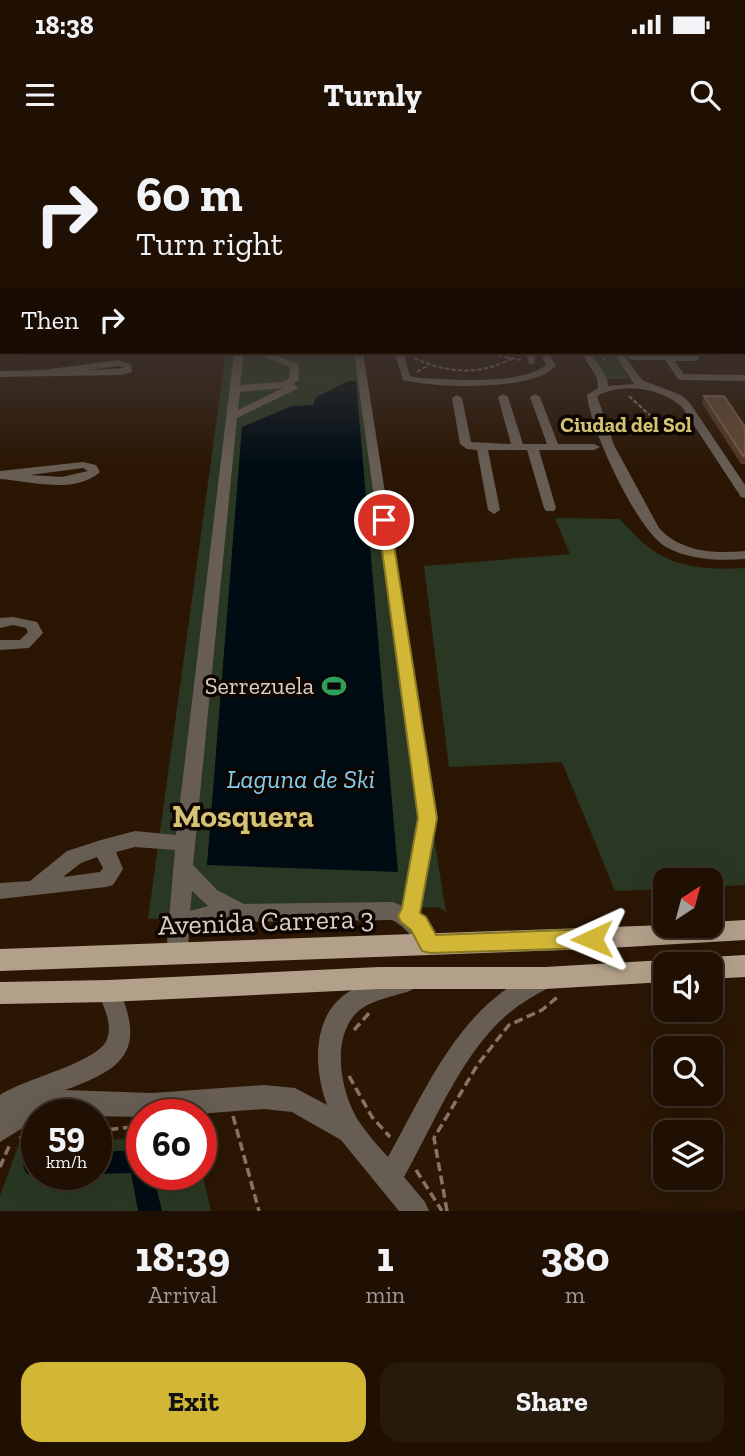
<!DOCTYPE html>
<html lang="en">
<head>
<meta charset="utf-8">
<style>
  body { margin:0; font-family:"Zilla Slab",serif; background:#28190d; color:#f1f3f6; height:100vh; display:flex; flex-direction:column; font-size:26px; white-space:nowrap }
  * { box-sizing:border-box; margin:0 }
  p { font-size:23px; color:#a29d9a }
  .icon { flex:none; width:38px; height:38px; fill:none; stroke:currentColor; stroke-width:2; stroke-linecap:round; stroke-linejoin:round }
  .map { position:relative; height:1071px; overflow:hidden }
  .panel { display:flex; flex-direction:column; background:#201003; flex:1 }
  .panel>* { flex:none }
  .hud { position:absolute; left:0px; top:0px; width:746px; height:214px; box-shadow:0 7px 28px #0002,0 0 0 2px #3d3025; background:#201003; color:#f1f3f6; overflow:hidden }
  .needle { width:46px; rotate:36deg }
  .buttons { position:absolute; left:653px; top:728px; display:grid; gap:14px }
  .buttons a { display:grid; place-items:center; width:70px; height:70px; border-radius:14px; background:#201003; box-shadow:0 7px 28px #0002,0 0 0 2px #3d3025; font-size:35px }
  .speed { position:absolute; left:21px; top:959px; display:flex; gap:14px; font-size:35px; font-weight:700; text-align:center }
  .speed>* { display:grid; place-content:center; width:91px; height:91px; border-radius:50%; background:#201003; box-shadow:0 7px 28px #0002,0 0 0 2px #3d3025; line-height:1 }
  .speed small { font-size:18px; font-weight:400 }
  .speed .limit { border:10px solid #d22; background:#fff; color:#111 }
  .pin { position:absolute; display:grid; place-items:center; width:60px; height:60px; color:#fff; margin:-30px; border:4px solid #fff; border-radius:50%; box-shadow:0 2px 7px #0007 }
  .me { position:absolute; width:77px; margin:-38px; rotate:269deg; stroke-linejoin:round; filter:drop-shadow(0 0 5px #0008) }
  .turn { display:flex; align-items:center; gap:24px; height:147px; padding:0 21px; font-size:32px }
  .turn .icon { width:91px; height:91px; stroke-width:2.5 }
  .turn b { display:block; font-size:49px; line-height:60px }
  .then { display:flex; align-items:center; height:66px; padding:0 21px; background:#0003; gap:14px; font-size:26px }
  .eta { display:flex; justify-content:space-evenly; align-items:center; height:119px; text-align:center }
  .eta b { font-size:42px; font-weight:700; line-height:49px }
  .button { display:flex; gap:14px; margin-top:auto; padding:14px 21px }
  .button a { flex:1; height:80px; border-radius:21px; background:#d2b736; color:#111; font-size:28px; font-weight:700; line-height:80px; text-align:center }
  .button a+a { background:#28190d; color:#f1f3f6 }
  .status { display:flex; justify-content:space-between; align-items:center; height:49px; padding:0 35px; background:#201003; direction:ltr }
  .status svg { height:19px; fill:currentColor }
  header { display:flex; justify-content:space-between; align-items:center; height:91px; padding:0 21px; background:#201003; font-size:32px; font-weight:700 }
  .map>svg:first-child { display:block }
  .green { fill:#2a3823 }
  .water { fill:#000c14 }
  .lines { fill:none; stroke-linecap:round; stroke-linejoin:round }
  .canal { fill:#000c14; fill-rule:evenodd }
  .path-far1 { stroke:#857365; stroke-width:2; stroke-dasharray:4.5 2; stroke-linecap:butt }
  .path { stroke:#857365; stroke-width:3.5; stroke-dasharray:9 4.5; stroke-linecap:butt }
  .minor { fill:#675d53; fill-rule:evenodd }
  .major { fill:#b3a08a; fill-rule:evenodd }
  .wall { fill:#543822 }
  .building { fill:#634833; stroke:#765d4a; stroke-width:2 }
  .route { fill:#d2b736; stroke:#887723; stroke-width:2 }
  .labels { text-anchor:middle; stroke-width:7; stroke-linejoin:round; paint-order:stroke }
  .far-neighbourhood-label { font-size:21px; font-weight:bold; fill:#d5c375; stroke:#0d0501 }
  .poi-label { font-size:24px; fill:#ddcec3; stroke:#0d0501; text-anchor:end }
  .water-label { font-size:26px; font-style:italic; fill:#85cded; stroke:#0d0501 }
  .near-street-label { font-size:28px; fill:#ddcec3; stroke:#0d0501 }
  .district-label { font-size:32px; font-weight:bold; fill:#d5c375; stroke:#0d0501 }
</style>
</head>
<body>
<div class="status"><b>18:38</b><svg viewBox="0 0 49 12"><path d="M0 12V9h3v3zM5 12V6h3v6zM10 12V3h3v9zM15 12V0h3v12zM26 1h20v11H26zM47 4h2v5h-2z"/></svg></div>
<header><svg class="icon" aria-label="menu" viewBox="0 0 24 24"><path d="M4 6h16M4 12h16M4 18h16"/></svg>Turnly<svg class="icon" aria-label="search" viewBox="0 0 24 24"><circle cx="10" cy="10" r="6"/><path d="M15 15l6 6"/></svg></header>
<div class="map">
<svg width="745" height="1071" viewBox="0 0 745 1071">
  <rect width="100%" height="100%" fill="#2b1604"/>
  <path class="green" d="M226,212H355L446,772L438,767L148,779Z
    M591,212H614L629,239H605Z
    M555,378L619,379C631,390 643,405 657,413C683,429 716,430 745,428V745L711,747L710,740H665V749L615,751L562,622L449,627L424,426L570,414Z
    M142,998V1034H201V1029L211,1071H0V1056L18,1006L37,1005V1034H96V1001Z"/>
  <path class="water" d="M349,241H356L398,732L207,725L242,287L292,266L313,265L316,257Z"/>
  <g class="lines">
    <path class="canal" d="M139,1010L142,1011V1034H153L162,1071H138L131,1033L96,1034V1012Z
      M37,1014V1034H42L34,1036L26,1033L23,1025L26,1017Z"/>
    <path class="path-far1" d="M412,212L414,218C446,233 481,236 512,218L509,212
      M479,212L521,220
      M601,212L604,220
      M417,232L429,225
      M629,256L665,289"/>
    <path class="path" d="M354,890L371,871
      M349,936L372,977L390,997
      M233,976L259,1071
      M96,991L142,986
      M19,998L37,996
      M0,1027L10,1004
      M416,1030L442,1071
      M447,1071L434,998L478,924L509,885L542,870L560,855"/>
    <path class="minor" d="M744,176H745V180H744Z
      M744,193H745V199H744Z
      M234,212H244L240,245L282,242L289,239L290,227L253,212H265L298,224L299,240L293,244L298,247L297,249L237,278L193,725L217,750L244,764L393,762L402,766L418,678L354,212H363L436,678L419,774L430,786L441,804L437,811C420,817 412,789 392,780L244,782C225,776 207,782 189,791L188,814L185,821L177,823L169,821L166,814L175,710L135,707L116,712L123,729L113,745L106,747L0,759V743L30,741L67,711L101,700L135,691L176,695ZM283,248L238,270L240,252ZM97,717L103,728L100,732L63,737L81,723ZM192,751L208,766L190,771Z
      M394,212H403L410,236L419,238C452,239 519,246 546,225L540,212H548L556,226C531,252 436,248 403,240Z
      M526,212H534L535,224H529Z
      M581,212H590L607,238L608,246L634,244L613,212H622L642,240L681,255L690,263L745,345V358L741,357L682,267C661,248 623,242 597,256L614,305L659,388C681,412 714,414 745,411V419C718,421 690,420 666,407C637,391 590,288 587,255L598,248L597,238Z
      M660,212L698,216L700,218L695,221H675L684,234L745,235V241L681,240L678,239L665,220H632L627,217L632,214L661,215Z
      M118,220L131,224L132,232L121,235L0,237V231L43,230ZM118,226L124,228L89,230Z
      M503,254L508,257L523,304H547L530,257L535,254L540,257L558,304H594L600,307L594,310H539L556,368L554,371H546L544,368L527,310H488L500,370L494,374L488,370L477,310L467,309L460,304L452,258L457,255L462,258L471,302L511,304L498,257Z
      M83,322L96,325L100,332C74,355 31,341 0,339V331ZM83,328L88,331L62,337L30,335Z
      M13,477L37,482L43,493L29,508L0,510V500H20L28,492L26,488L13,485L0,488V478Z
      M542,830L550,833L553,840L550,847C535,855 521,863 509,873C462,912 434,984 404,1037L425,1062L429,1071H399L341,1000L292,972L264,969L185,975H142V977L37,975V979L0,1002V955C23,939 100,922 107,899C113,884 103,866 98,851L101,844L109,841L117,844C146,909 127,928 65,950L152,953L264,945L295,948L327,965C314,930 311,877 347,853C362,843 387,839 404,833L412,836L415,843L412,850C397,856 374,859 361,869C329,893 340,954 360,983C368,995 378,1006 388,1017C427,948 462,860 542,830Z"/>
    <path class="major" d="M745,780V800L592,809L0,831V809L665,785L710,786V782Z
      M745,815V837L710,839V824H700L702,820L710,817Z
      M665,820L674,824H665V842L545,849H379L109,862L0,864V842L109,840L379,827H545Z"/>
  </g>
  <path class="wall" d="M704,256L745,287V324H741L702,263Z"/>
  <path class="building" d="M704,256H724L745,287V316H743Z"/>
  <linearGradient id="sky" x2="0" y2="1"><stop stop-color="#180c02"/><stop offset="0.54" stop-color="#443c3a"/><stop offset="1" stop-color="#443c3a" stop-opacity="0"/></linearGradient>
  <rect width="745" height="326" fill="url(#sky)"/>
  <path class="route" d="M384,376L390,380L437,678L420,773L426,777L436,795L592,789L600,792L603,799L600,805L592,808L430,813L422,811L411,790L401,782L398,776L402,768L418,678L378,380Z"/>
  <defs>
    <g id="stadium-bare" transform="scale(1.89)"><path d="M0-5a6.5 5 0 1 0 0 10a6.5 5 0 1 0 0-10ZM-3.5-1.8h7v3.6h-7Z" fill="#2e9e5b" stroke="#0d0501" stroke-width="2.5" paint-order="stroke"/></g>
  </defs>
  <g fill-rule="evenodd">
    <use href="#stadium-bare" x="334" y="546"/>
  </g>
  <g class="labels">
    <g class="far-neighbourhood-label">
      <text x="626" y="292">Ciudad del Sol</text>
    </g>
    <g class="poi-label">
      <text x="314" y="554">Serrezuela</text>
    </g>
    <g class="water-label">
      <text x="301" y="648">Laguna de Ski</text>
    </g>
    <g class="near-street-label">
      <text transform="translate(266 781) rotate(-2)" y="10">Avenida Carrera 3</text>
    </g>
    <g class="district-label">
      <text x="243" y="687">Mosquera</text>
    </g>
  </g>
</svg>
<div class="buttons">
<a><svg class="needle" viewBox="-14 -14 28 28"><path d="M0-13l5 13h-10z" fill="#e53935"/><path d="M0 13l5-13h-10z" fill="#a29d9a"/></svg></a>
<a><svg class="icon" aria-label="sound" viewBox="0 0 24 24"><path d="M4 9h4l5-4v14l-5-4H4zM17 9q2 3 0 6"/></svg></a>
<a><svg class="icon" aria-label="search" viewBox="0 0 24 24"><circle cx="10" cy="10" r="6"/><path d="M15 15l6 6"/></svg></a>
<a><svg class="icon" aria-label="layers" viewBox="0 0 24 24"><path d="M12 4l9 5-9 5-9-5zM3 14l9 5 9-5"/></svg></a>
</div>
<div class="speed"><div>59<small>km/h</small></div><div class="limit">60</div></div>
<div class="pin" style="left:384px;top:380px;background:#d93025"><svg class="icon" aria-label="arrive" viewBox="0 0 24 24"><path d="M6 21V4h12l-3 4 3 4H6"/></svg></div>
<svg class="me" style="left:592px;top:799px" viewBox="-20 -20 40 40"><path d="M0-17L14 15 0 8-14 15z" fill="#d2b736" stroke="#fff" stroke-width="4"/></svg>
<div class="hud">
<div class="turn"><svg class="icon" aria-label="right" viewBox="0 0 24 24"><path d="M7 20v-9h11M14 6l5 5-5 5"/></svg><div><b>60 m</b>Turn right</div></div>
<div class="then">Then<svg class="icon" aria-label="right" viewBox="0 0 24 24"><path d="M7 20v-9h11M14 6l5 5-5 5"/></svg></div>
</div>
</div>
<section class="panel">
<div class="eta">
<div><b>18:39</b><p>Arrival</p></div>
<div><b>1</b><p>min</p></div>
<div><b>380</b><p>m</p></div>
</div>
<div class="button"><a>Exit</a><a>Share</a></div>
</section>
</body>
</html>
